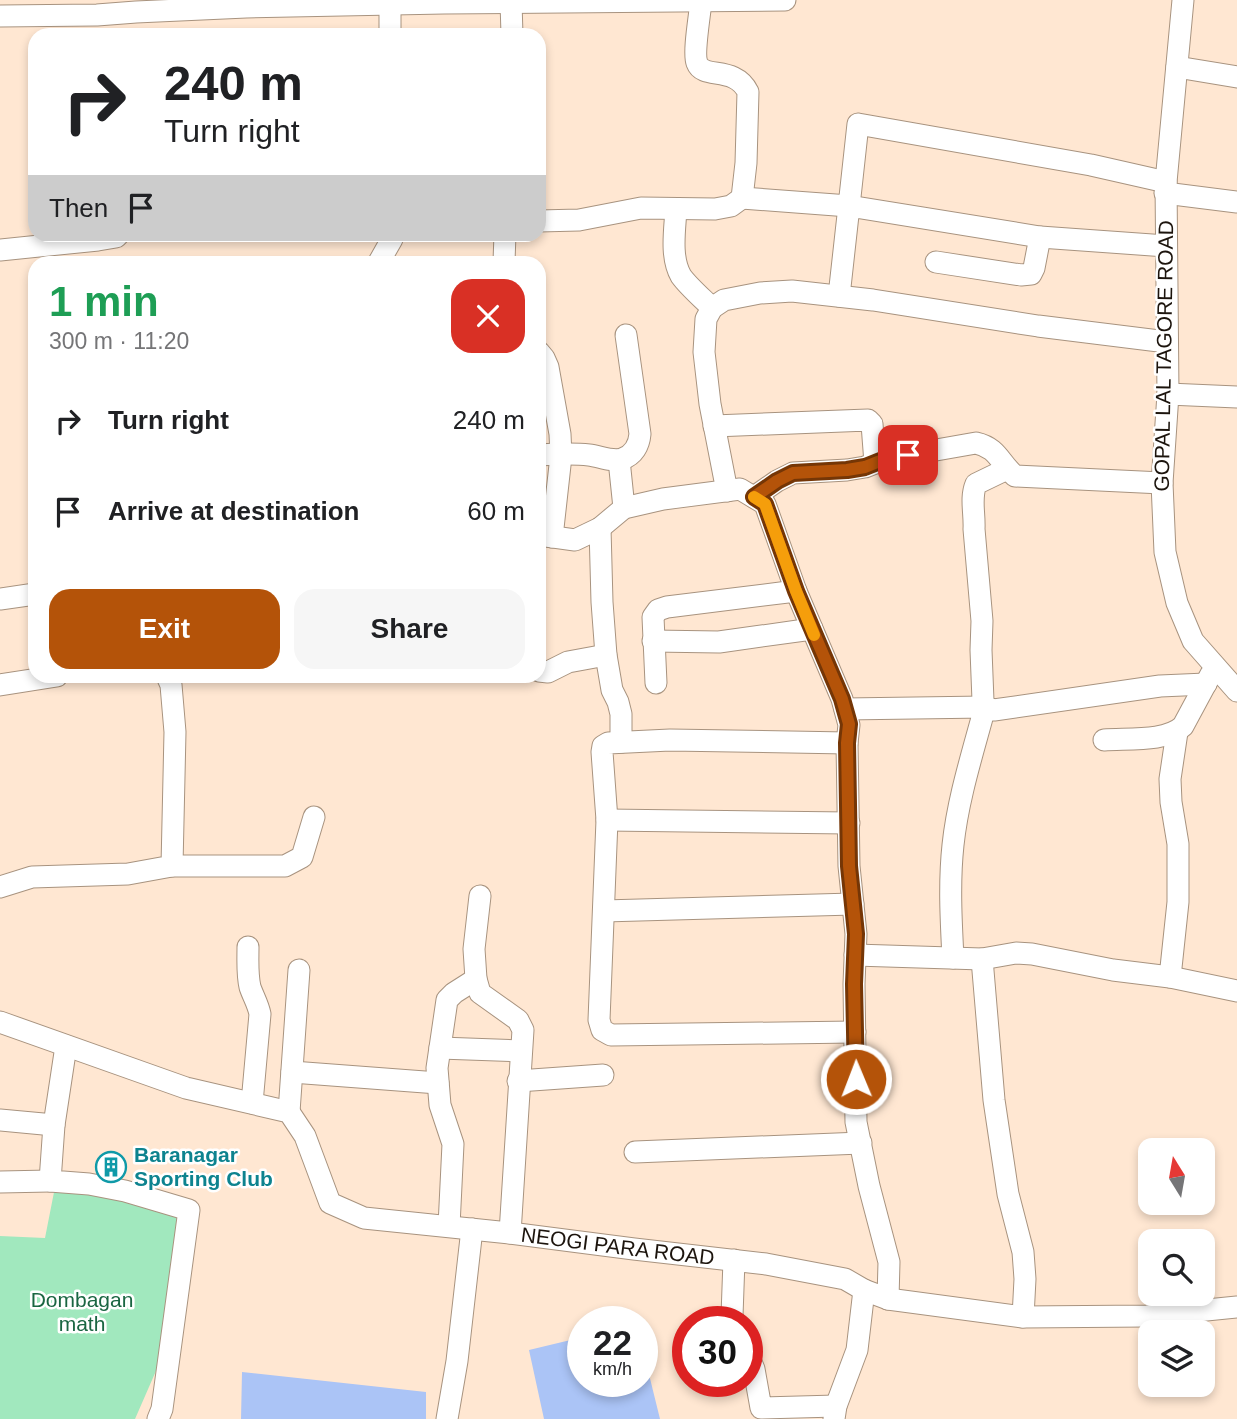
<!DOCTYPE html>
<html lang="en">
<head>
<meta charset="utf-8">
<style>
  body { margin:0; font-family:Arial,sans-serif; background:#f6f6f6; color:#202124; height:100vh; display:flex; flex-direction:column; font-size:26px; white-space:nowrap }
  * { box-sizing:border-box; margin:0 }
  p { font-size:23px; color:#757577 }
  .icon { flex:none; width:38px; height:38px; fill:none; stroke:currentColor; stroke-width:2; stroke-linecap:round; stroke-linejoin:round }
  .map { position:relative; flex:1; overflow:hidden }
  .panel { position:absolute; left:28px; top:256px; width:518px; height:427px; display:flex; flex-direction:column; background:#fff; border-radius:21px; box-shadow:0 4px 10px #0003 }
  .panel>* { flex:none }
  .guide { position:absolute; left:28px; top:28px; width:518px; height:214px; border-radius:21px; box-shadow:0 4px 10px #0003; background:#fff; color:#202124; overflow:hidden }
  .needle { width:46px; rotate:349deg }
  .fabs { position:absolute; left:1138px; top:1138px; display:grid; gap:14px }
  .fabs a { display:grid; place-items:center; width:77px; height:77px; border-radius:14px; background:#fff; box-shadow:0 4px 10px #0003; font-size:35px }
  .speed { position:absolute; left:567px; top:1306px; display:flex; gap:14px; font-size:35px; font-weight:700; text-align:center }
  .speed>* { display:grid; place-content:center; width:91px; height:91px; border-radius:50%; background:#fff; box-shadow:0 4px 10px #0003; line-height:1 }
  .speed small { font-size:18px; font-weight:400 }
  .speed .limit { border:10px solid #d22; background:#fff; color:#111 }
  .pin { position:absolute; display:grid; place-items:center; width:60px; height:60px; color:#fff; margin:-30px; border-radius:14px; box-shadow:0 4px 10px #0006 }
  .me { position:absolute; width:77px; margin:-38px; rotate:359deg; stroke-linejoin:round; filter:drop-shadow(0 0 5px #0008) }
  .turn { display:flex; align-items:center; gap:24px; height:147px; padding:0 21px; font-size:32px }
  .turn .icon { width:91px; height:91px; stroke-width:2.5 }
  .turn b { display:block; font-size:49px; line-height:60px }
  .then { display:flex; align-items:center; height:66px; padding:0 21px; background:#0003; gap:14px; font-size:26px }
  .round { display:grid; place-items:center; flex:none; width:74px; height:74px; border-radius:21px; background:#f6f6f6 }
  .summary { display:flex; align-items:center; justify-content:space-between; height:119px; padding:0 21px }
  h1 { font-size:42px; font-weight:600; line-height:52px; color:#1e9e55 }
  .button { display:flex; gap:14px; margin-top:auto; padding:14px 21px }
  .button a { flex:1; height:80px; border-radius:21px; background:#b45309; color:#fff; font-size:28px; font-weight:600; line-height:80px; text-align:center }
  .button a+a { background:#f6f6f6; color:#202124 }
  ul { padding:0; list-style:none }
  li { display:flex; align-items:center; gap:21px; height:91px; padding:0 21px }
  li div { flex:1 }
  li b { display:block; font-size:26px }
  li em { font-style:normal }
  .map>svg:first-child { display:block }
  .park { fill:#a1e8be }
  .water { fill:#abc4f6 }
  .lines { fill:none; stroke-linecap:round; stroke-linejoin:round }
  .minor-casing { stroke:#a8937f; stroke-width:23 }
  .minor { stroke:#fff; stroke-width:21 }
  .route-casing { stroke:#753606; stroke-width:18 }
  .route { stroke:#b45309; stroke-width:12 }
  .slow { stroke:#f59e0b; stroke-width:12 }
  .labels { text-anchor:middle; stroke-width:5; stroke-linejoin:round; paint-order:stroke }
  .street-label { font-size:21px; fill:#1c140d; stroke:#fff }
  .culture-label { font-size:21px; font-weight:bold; fill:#0d838f; stroke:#fff; text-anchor:start }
  .park-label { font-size:21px; fill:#1a6642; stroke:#fff }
</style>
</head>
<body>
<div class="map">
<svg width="1237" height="1419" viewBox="0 0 1237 1419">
  <rect width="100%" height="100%" fill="#ffe7d2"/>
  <path class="park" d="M56,1182L177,1216L159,1364L135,1419H0V1236L45,1238Z"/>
  <path class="water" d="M583,1337V1381H642V1346L660,1419H544L529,1350Z
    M242,1372L426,1392V1419H241Z"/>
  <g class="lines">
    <g class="minor-casing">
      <g id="minor">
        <path d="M1183,0L1166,182L1168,394L1162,483L1165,552L1177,603L1193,641L1237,691"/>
        <path d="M511,2L512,35"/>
        <path d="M0,16L97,15L136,12L246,7L444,3L785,0"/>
        <path d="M390,35V4L392,0"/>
        <path d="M1177,67L1237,77"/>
        <path d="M1165,193L1237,202"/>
        <path d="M742,198L849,206L858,124L1091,165L1166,182"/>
        <path d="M676,209C675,229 670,257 681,276C688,286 703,299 712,308"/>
        <path d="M539,221L579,220L641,208L715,209L731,206L742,198L746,163L748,92C735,65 703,80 697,63C693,53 700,14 701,1"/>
        <path d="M0,250L98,240L116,237L119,234"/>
        <path d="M379,262L392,239V234"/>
        <path d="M504,262L505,234"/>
        <path d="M936,262L1021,275L1031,274L1034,268L1040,237"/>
        <path d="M839,296L849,206L1040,237L1166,246"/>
        <path d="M539,352L544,358L548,367L560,434L561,456L552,537"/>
        <path d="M1168,394L1237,397"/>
        <path d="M714,426L868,420L872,424L875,463"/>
        <path d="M539,455C556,454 572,453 589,455C599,456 612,462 622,459C634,455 639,445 640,434L626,335"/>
        <path d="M619,460L624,508"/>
        <path d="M1007,469L976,484C970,498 975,514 974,529L982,621L981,650L983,701L985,707L994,710L1160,686L1206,684"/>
        <path d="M727,491L710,404L704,352L706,319L712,308L724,300L760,293L792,291L873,300L1038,326L1167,342"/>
        <path d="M754,497L777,481L793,473L847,470L865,467L885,459L976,443C998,448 999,462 1015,476L1162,483"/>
        <path d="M600,528L602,602L606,655L612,690L618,702L621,714V742"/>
        <path d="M539,535L575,540L600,528L624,508L663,499L740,489L765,504L796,591L842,699L849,725L847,743L849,866L856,934L854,984L856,1122L869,1186L889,1262L888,1299"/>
        <path d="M0,599L35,594"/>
        <path d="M653,641L719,642L812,629"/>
        <path d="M539,671L548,672L568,662L606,655"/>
        <path d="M656,683L653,617L658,610L667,607L796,591"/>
        <path d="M0,685L57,676"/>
        <path d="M845,709L985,707C973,752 958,798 953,845C949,882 951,920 953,958"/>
        <path d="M1104,740C1126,738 1167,742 1183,726L1211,674"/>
        <path d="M847,743L670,740L608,743L603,746L602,752L607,820L599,1020L602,1030L611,1035L855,1032"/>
        <path d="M607,820L849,823"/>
        <path d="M172,866H285L302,857L314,817"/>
        <path d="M0,887L32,877L128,874L172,866L175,732L171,685L167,676"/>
        <path d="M480,896L474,949L476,979L480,993L518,1020L523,1030L510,1233"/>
        <path d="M604,911L853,904"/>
        <path d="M248,947C248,960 247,974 250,987C253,996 258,1004 260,1014L252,1103"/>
        <path d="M855,955L982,959L1016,953L1032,954L1113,970L1170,977L1237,991"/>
        <path d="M982,959L994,1100L1008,1194L1023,1252L1025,1279L1023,1317"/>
        <path d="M1170,977L1178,902V844L1171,802L1170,779L1177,732"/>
        <path id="s1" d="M0,1022L186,1088L289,1112L305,1136L330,1203L364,1218L510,1233L634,1249L766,1264L845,1279L864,1290L888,1299L1023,1317L1147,1316L1237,1307"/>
        <path d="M66,1046L54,1125L50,1181L89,1184L125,1191L189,1210L162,1409L158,1419"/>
        <path d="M440,1048L521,1051"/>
        <path d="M292,1072L438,1083"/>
        <path d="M518,1081L603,1075"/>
        <path d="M289,1112L299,970"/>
        <path d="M0,1120L54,1125"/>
        <path d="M635,1152L861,1143"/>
        <path d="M0,1182L50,1181"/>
        <path d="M449,1226L453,1144L440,1105L437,1068L447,1000L454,993L476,979"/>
        <path d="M734,1260L732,1316L734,1321"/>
        <path d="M747,1353L754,1369L761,1408L836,1406"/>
        <path d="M447,1419L457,1361L472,1229"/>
        <path d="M834,1419L836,1406L857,1350L864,1290"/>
      </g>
    </g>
    <use href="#minor" class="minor"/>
  </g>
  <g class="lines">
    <g class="route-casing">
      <path id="route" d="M856,1079L854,984L856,934L849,866L847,743L849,724L842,699L796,591L765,504L754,497L777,481L793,473L847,470L865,467L885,459L908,455"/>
    </g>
    <use href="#route" class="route"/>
    <path class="slow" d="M754,497L765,504L796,591L814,635"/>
  </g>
  <defs>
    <g id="building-ring" transform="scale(1.575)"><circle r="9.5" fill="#fff" stroke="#0f9aa8" stroke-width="1.5"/><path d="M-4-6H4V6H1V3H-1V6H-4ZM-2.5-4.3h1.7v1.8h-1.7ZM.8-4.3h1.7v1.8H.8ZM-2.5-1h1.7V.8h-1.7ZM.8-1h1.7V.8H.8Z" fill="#0f9aa8"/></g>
  </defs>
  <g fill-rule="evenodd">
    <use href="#building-ring" x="111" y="1167"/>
  </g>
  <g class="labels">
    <g class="street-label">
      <text transform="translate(1164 356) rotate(-89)" y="7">GOPAL LAL TAGORE ROAD</text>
      <text dy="7" stroke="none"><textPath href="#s1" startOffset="696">NEOGI PARA ROAD</textPath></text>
    </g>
    <g class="culture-label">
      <text x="134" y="1162">Baranagar<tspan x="134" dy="24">Sporting Club</tspan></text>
    </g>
    <g class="park-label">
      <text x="82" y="1307">Dombagan<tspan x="82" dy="24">math</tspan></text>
    </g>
  </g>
</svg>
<div class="fabs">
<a><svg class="needle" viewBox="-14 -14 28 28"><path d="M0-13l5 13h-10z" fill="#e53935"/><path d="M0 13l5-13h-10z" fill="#757577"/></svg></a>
<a><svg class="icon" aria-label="search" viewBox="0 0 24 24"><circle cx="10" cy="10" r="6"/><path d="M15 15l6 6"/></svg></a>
<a><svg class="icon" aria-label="layers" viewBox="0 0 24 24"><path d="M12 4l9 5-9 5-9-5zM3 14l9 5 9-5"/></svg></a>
</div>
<div class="speed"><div>22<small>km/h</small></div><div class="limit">30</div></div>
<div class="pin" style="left:908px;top:455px;background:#d93025"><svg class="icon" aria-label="arrive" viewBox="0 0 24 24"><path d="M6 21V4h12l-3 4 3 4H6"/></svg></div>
<svg class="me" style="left:856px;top:1079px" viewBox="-20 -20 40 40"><circle r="17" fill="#b45309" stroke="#fff" stroke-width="3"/><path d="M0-11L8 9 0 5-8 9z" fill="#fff"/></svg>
<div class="guide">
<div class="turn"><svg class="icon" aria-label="right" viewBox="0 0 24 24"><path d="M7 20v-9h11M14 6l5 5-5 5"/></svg><div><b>240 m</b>Turn right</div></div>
<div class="then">Then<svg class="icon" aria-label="arrive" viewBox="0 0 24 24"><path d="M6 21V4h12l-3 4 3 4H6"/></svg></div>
</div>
<section class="panel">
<div class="summary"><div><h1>1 min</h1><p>300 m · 11:20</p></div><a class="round" style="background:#d93025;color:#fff"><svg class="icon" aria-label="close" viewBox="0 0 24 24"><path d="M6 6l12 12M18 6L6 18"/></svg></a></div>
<ul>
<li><svg class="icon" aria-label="right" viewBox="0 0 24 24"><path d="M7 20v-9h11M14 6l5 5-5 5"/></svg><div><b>Turn right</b></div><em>240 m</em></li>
<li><svg class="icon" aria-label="arrive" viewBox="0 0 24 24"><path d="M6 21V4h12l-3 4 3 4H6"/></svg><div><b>Arrive at destination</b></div><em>60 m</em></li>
</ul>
<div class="button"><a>Exit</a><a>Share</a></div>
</section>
</div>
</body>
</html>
